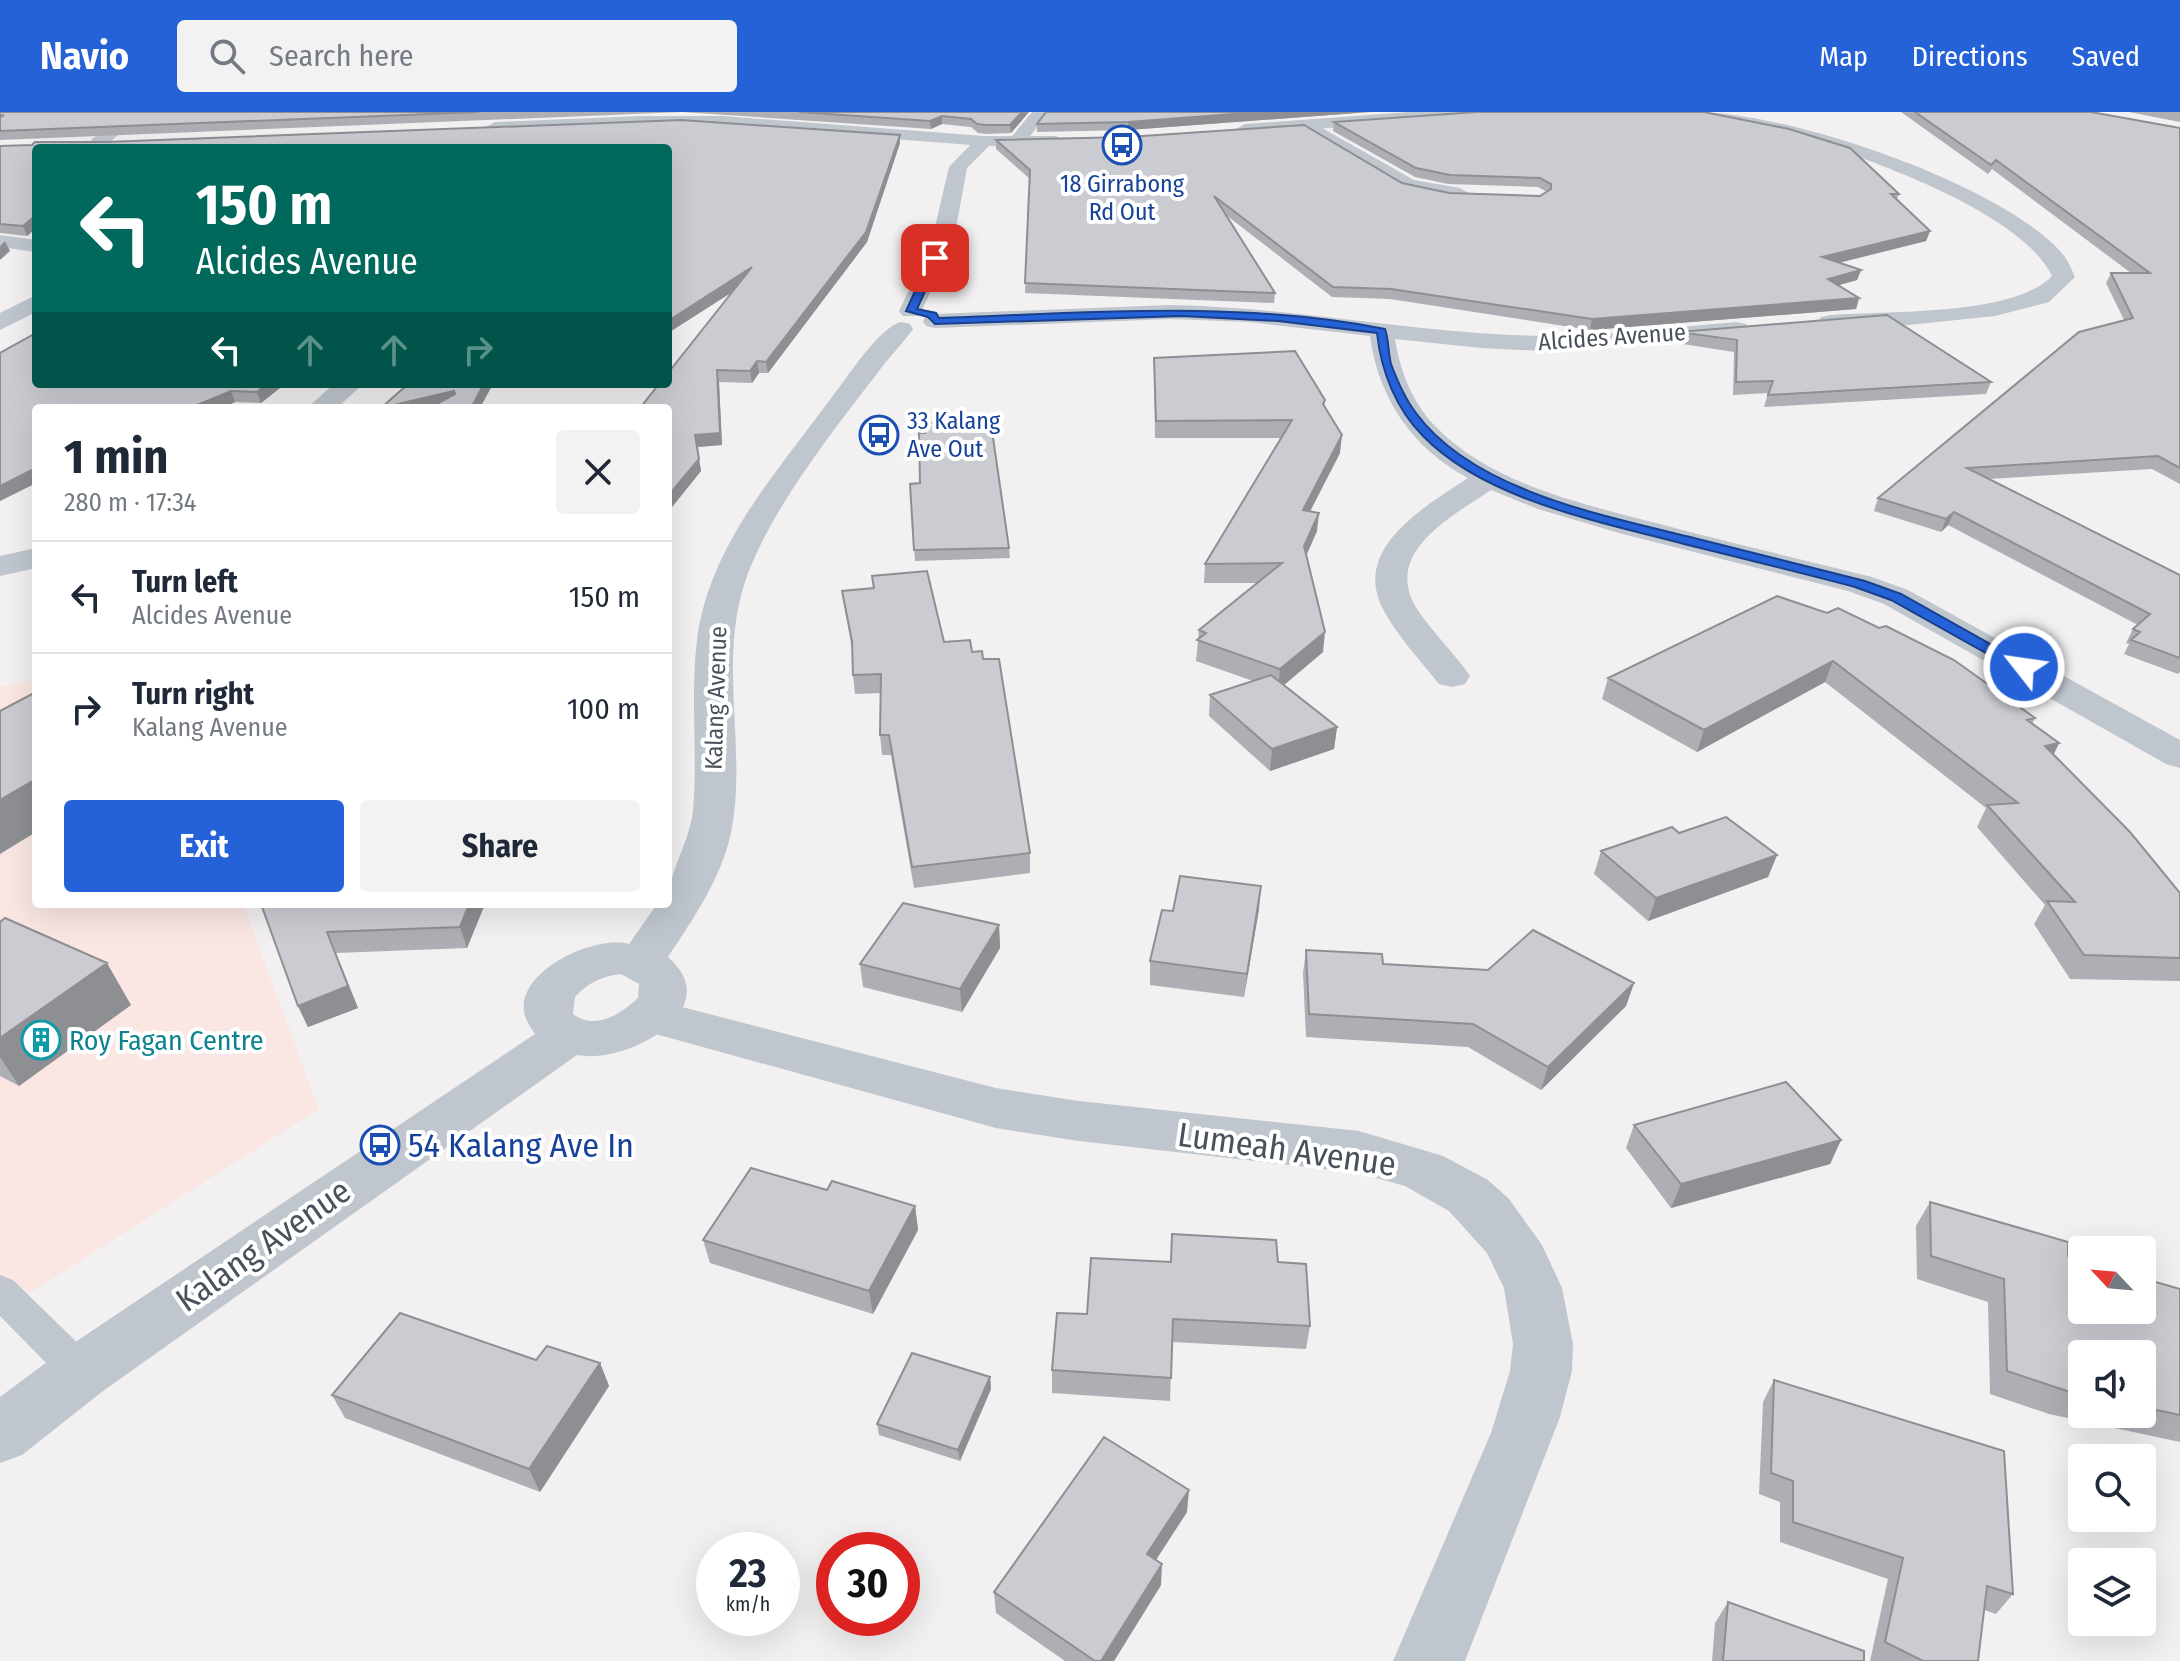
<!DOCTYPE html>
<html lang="en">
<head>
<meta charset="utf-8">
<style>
  body { margin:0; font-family:"Fira Sans Condensed",sans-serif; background:#f2f2f3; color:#1f2937; height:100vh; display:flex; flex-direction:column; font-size:30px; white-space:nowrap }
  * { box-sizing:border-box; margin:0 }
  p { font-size:26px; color:#747a83 }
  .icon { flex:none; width:44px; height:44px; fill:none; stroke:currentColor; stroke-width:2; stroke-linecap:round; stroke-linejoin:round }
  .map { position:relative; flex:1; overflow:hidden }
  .sheet { position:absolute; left:32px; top:292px; width:640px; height:504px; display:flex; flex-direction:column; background:#fff; border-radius:8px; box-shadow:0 8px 32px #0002 }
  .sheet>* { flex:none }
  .banner { position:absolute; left:32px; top:32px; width:640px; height:244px; border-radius:8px; box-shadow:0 8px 32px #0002; background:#00695c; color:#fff; overflow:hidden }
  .needle { width:52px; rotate:296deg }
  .fabs { position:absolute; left:2068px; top:1124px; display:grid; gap:16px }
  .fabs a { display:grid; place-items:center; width:88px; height:88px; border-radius:8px; background:#fff; box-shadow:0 8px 32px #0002; font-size:40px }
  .speed { position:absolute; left:696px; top:1420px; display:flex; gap:16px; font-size:40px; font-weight:700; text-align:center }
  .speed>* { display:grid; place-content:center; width:104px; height:104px; border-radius:50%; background:#fff; box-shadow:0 8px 32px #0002; line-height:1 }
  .speed small { font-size:20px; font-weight:400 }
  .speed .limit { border:12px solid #d22; background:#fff; color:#111 }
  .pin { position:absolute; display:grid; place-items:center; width:68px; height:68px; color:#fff; margin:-34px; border-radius:16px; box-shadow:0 4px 12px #0006 }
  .me { position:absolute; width:88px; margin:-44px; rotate:300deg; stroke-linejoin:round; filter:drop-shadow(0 0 6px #0008) }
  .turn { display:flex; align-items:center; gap:28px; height:168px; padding:0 32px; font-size:36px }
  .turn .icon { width:104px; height:104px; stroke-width:2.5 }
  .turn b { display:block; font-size:56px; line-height:68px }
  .lanes { display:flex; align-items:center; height:76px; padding:0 32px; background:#0003; justify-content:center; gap:40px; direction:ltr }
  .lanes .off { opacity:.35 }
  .round { display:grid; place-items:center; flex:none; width:84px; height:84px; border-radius:8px; background:#f2f2f3 }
  .overview { display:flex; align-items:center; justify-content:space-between; height:136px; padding:0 32px }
  h1 { font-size:48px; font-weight:700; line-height:60px }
  .primary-button { display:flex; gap:16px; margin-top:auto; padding:16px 32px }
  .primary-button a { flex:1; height:92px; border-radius:8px; background:#2562d7; color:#fff; font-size:32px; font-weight:700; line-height:92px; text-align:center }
  .primary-button a+a { background:#f2f2f3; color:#1f2937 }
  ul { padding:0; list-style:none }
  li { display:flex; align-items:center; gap:24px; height:112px; padding:0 32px; border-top:2px solid #e0e1e3 }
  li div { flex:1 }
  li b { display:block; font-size:30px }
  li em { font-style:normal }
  header { display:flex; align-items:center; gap:48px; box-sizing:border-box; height:112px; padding:0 40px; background:#2562d7; color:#fff }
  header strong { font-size:38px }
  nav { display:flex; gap:44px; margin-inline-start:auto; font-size:28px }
  .search { width:560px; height:72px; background:#f2f2f3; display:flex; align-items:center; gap:20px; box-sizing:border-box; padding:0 28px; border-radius:8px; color:#747a83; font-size:30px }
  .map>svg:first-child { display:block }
  .medical { fill:#fae7e3 }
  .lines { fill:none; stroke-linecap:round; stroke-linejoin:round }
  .service { fill:#bfc6ce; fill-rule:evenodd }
  .minor { fill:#bfc6ce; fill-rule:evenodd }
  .tertiary { fill:#bfc6ce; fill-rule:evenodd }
  .wall { fill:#aeafb5; fill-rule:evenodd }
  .shaded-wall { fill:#8d8f93 }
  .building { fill:#caccd2; stroke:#8d8f93; stroke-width:2 }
  .route { fill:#2562d7; stroke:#18408c; stroke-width:2 }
  .labels { text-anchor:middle; stroke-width:8; stroke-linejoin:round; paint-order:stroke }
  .far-transit-label { font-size:24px; fill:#164399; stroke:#fff }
  .far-street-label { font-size:24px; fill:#49515c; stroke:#fff }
  .culture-label { font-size:28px; fill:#0d838f; stroke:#fff; text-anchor:start }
  .near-transit-label { font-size:34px; fill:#164399; stroke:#fff; text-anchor:start }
  .near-street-label { font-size:34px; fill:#49515c; stroke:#fff }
</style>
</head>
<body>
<header>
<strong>Navio</strong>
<div class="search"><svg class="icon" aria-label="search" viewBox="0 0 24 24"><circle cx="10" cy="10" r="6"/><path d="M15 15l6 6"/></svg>Search here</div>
<nav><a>Map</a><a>Directions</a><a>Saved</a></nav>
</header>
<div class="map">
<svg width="2180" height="1549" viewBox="0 0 2180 1549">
  <rect width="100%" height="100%" fill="#f2f0f0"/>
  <path class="medical" d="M36,567V792H243L319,997L0,1200V575Z"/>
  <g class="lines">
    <path class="service" d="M0,1163L13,1168L95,1248L100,1260L95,1272L81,1277L67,1272L0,1204Z"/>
    <path class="minor" d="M127,0H145L104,35H92L89,31L92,27Z
      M1032,0H1049L1023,33H1011L1008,29Z
      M1695,0C1788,0 1996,70 2060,139C2067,146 2071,156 2075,165L2049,190L1995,204L1908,213L1821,215L1818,210L1821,205L1830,203C1885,199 2015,204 2052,164C2023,103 1881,51 1817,31C1778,19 1737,13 1697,4Z
      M642,4H723L984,24L993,29L984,34L723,14L495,20L486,15L495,10Z
      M1308,8L1414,68L1460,76L1470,82L1460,88L1401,77L1302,17L1299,13L1302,9Z
      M0,123L36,128V140L0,135Z
      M36,183V200L0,218V201Z
      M1171,193C1285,195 1397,218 1511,223C1587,227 1662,216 1737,210L1746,212L1749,217L1746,222L1737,224L1542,239L1481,236L1395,227C1400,259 1412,290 1435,314C1492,373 1583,392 1660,412C1730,431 1801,447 1872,465L1908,478L2180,628V656L2166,652L1884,492L1848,479L1619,421L1538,397L1491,378C1451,405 1379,442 1419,500C1435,523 1455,542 1470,564L1465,572L1452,575L1439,572C1420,548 1397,524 1383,497C1351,436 1426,394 1468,366C1413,337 1378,286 1370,224L1249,210L1171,207L935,216L926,214L923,209L926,204L935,202Z
      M334,272H363L337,296H307Z
      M36,436V456L0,464V444Z
      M651,887L996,976L1079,989L1359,1019L1443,1044L1488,1068L1509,1087L1542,1133L1562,1176L1573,1232L1572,1259L1560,1305L1465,1549H1393L1491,1321L1510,1259L1513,1232L1504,1176L1487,1141L1449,1099L1405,1074L1359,1061L1079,1029L996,1016L634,916L627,904L634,892Z"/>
    <path class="tertiary" d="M1409,0H1486L1478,5L1245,22L1236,17L1245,12Z
      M984,24H1056L1065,29L1056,34H989L967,56L953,132L919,204H903L899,199L931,132L949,55L978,25Z
      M901,210L910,212L913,217C904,230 892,242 882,255C836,315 762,407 742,480C720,560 747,642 731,721C721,767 693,807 668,845C729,898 626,953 577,943L103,1279L22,1343L0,1351V1285L59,1241L535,922C530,915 525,907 524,899C519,857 596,823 629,832L657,792H668C668,760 689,732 693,699C698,642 690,585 697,528C709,433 778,359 832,285C847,266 879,215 901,210ZM621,862L639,872L638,886C621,902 595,919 573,902L575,885C588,871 602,864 621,862Z"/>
  </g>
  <path class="wall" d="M0,0H682L0,28Z
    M682,0H1029L1011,21L986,22L978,21L971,15L942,12L931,17Z
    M1370,0L1128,18L1037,20V12Z
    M1901,0H2091L2180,16V372L2152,357L1989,367L2180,463V560L2178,562L2124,542L2129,532L2126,531L2133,517L2138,513L1948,413L1941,420L1874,399L1878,386L2124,208L2106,171L2111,161H2131L1992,57L1988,62Z
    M2129,0H2180V10Z
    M1334,10L1899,82L1897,87L1930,119L1926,129L1838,151L1861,158L1857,168L1839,173L1859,186L1856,197L1590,218L1390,187L1332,185L1226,103L1275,181L1274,191L1025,181L1030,67L996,37V28L1402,71L1449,81L1540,84L1547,80L1538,75L1448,72L1415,65L1333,19Z
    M900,31L867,130L768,261H759L752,271L719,270L722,333L697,335L701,359L668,400V296L734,179L668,221V36H36V116L27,124L0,121V34Z
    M1679,220L1991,270L1986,282L1764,295L1768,281L1733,283L1734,240L1676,231Z
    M0,241L36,272H285L261,291L235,290L222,296H36V371L0,389Z
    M1154,246L1325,288L1324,294L1340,341L1310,399L1317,419L1306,444L1323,540L1284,573L1337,615L1334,637L1270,659L1209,604L1210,583L1253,569L1196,549L1199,518L1258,471H1204L1205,452L1281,326H1155Z
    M910,372L1009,436L1010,446L915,449Z
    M872,464L944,530L972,540L1030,741V761L914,776L891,643H882L880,623L881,581L855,582L853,563L852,538L842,479L873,476Z
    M1777,484L2035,606L2032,612L2059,631L2054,642L2180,781V869L2070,867L2034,812L2045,793L1977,715L1986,696L1825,570L1697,640L1602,587L1608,566Z
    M1679,721L1777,743L1768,765L1648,809L1594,762L1601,739Z
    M261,792H485L467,836L336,841L358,896L308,915L298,894Z
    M1259,797L1244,885L1150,873V849L1173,799Z
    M0,810L131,893L19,974L0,964Z
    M999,813L1000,836L962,900L863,875L860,852Z
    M1306,838L1383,852L1634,871L1626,894L1541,978L1468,935L1306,925L1303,861Z
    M1634,1013L1841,1028L1830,1052L1671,1096L1626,1036Z
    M1930,1090L2068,1144L2180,1177V1330L2049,1302L1990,1282L1988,1190L1917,1167L1916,1114ZM2082,1242H2142V1302H2082Z
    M915,1094L918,1118L873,1202L710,1151L703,1128Z
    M1172,1122L1278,1150L1310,1214L1306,1237L1172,1230L1170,1289L1052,1281V1258L1087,1202L1171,1150Z
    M536,1248L600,1251L609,1274L540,1380L345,1306L332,1283Z
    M990,1265L991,1277L960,1349L879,1323L877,1312Z
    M1774,1268L2013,1482L1996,1502L1984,1498L1978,1549H1870L1888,1467L1780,1430V1390L1759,1382L1763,1290Z
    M1187,1400L1156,1448L1161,1473L1114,1549H1065L996,1501L994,1480Z
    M1728,1490L1864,1549H1712L1715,1511Z"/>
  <path class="shaded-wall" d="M1022,0H1029L1011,21L1010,13Z
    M1260,0H1370L1128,18V10Z
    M942,4V12L931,17L930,9Z
    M900,23V31L867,130L768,261L766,250Z
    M36,103V116L27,124L23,114Z
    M1930,119L1926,129L1818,156L1822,145Z
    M5,129L10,139L0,148V134Z
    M752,155L754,166L668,221V209Z
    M1861,158L1857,168L1825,177L1828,167Z
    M1859,186L1856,197L1590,218L1592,207Z
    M757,249L759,261L752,271L750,259Z
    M717,258L719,270L722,333L697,335L695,323Z
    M266,272H285L261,291L257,280Z
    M484,272H493L480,296H471Z
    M231,279L235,290L222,296H190Z
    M454,279L457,290L435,296H385Z
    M1342,323L1340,341L1301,417L1303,398Z
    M699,347L701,359L668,400V384Z
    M36,356V371L0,389V374Z
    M1954,400L1948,413L1941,420L1946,407Z
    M1319,401L1317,419L1302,453L1304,434Z
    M1325,520L1323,540L1278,578L1280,557Z
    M1833,549L1825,570L1697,640L1704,618Z
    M1337,615L1334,637L1270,659L1272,637Z
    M2059,631L2048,653L2045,634Z
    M36,667V720L0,742V688Z
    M1777,743L1768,765L1648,809L1656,786Z
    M1261,774L1259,797L1244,885L1247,862Z
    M469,792H485L467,836L460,815Z
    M999,813L1000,836L962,900L960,877Z
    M327,820L358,896L308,915L298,894Z
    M107,851L131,893L19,974L0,945V926Z
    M1634,871L1626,894L1541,978L1548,955Z
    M1841,1028L1830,1052L1671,1096L1681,1072Z
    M915,1094L918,1118L873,1202L869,1179Z
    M600,1251L609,1274L540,1380L529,1357Z
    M990,1265L991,1277L960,1349L958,1338Z
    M1189,1378L1187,1400L1146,1463L1147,1442Z
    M1162,1452L1161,1473L1114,1549H1101Z"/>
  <path class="building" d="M0,0H479L0,19V5L4,3L0,4Z
    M799,0H1022L1010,13H986L977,12L971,7L942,4L930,9Z
    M1046,0H1260L1128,10L1037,12Z
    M1477,0H1704L1789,17L1850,36L1899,82H1891L1930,119L1822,145L1861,158L1828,167L1859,186L1592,207L1391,177L1333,175L1214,84L1275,181L1025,171L1030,58L996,28L1128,25L1304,13L1402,71L1449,81L1540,84L1551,77V72L1540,66L1450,63L1416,56L1334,10Z
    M1915,0H2091L2180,16V356L2158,344L1967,356L2180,463V546L2131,528L2140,520L2133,517L2150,502L1954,400L1946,407L1878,386L2079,220L2133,206L2111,161H2150L1996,48L1991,53Z
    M681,8L900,23L866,120L766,250L757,249L750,259L717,258L720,321L695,323L699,347L668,384V296H640L659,272H668V261L752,155L668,209V36H36V103L23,114L0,112V34L32,33L35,30H107Z
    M1887,203L1991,270L1768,283L1773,269L1736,270L1737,228L1679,220Z
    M36,221V272H266L257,280L231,279L190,296H36V356L0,374V241Z
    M1295,239L1325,288L1323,292L1342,323L1303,398L1319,401L1304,434L1325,520L1280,557L1197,528L1206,521L1199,518L1282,451L1205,452L1292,308L1156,309L1154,246Z
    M408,272H484L471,296H429L455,282L454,279L381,296Z
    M990,305L1009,436L914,438L910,372L920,371L919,321H925V311L947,310V307Z
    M927,459L944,530L970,528L972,540L982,539L983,547H999L1030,741L912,755L889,623H880L881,562L853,563L852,529L842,479L874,476L872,464Z
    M1777,484L1827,501L1838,496L1879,516L1886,514L1954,548L2035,606L2027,608L2059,631L2045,634L2130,720L2180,781V846L2084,843L2047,789L2075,790L1987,693L2018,691L1833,549L1704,618L1608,566Z
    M1271,563L1337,615L1272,637L1210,583Z
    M36,580V667L0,688V599Z
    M1726,705L1777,743L1656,786L1601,739L1672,715L1679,721Z
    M1180,764L1261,774L1247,862L1150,849L1162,798L1173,799Z
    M903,791L999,813L960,877L860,852Z
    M261,792H469L460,815L327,820L348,874L298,894Z
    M5,806L107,851L0,926V810Z
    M1533,818L1634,871L1548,955L1473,912L1309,902L1306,838L1382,842L1383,852L1488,858Z
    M1786,970L1841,1028L1681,1072L1634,1013Z
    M751,1056L827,1078L832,1069L915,1094L869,1179L703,1128Z
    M1930,1090L2068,1130V1144L2082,1148V1198H2142V1166L2180,1177V1303L2142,1295V1242H2082V1282L2067,1279L2007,1259L2004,1167L1931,1144Z
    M1172,1122L1276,1128L1278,1150L1306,1152L1310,1214L1173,1207L1171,1266L1052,1258L1057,1201L1087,1202L1091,1146L1171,1150Z
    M400,1201L536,1248L547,1234L600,1251L529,1357L332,1283Z
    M912,1241L990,1265L958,1338L877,1312Z
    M1774,1268L2004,1339L2013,1482L1987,1474L1978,1549H1923L1885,1530L1903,1446L1793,1410V1369L1771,1361Z
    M1104,1325L1189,1378L1147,1442L1162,1452L1101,1549H1095L994,1480Z
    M1728,1490L1864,1539V1549H1723Z"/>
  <path class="route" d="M935,143L940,146L917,197L936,201L939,206C1087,201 1239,188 1385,217C1389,228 1388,241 1391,252C1397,268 1406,288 1416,301C1473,379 1605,404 1694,426C1751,440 1808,455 1865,469L1901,482L2031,555L2029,559H2018L1891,488L1855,475C1798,460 1741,446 1684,432C1601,410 1485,388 1423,324C1396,297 1381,259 1377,221L1278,209L1182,204L935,212L928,205L906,199L930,146Z"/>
  <defs>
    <g id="bus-ring" transform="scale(2)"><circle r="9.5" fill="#fff" stroke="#1a4fb4" stroke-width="1.5"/><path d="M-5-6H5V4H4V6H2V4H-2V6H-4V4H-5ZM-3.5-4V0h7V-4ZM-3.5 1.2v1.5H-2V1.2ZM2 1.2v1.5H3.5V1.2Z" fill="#1a4fb4"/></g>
    <g id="building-ring" transform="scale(2)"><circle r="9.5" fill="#fff" stroke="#0f9aa8" stroke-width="1.5"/><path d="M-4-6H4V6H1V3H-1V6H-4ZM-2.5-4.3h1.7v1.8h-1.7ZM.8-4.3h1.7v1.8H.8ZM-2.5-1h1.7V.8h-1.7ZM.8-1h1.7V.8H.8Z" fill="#0f9aa8"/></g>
  </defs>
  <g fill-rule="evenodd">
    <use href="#bus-ring" x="1122" y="33"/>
    <use href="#bus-ring" x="879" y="323"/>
    <use href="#building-ring" x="41" y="928"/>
    <use href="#bus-ring" x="380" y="1033"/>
  </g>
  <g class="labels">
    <g class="far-transit-label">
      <text x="1122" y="80">18 Girrabong<tspan x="1122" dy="28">Rd Out</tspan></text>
      <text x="907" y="317" text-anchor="start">33 Kalang<tspan x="907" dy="28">Ave Out</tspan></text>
    </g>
    <g class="far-street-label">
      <text transform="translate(1612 225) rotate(-4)" y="8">Alcides Avenue</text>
      <text transform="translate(716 586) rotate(-88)" y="8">Kalang Avenue</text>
    </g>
    <g class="culture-label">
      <text x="69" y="938">Roy Fagan Centre</text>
    </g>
    <g class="near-transit-label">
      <text x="408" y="1045">54 Kalang Ave In</text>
    </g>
    <g class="near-street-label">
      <text transform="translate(1287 1037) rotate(8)" y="12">Lumeah Avenue</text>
      <text transform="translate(263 1133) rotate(-35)" y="12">Kalang Avenue</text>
    </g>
  </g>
</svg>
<div class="fabs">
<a><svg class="needle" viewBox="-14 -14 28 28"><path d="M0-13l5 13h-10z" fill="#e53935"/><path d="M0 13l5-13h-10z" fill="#747a83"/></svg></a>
<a><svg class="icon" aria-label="sound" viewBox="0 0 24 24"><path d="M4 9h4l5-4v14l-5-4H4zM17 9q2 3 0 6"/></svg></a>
<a><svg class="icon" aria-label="search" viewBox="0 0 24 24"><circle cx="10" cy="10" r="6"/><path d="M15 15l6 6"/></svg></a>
<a><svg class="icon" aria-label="layers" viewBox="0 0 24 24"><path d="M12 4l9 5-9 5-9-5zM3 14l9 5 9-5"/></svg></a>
</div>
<div class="speed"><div>23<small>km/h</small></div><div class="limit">30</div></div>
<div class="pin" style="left:935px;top:146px;background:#d93025"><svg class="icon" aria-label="arrive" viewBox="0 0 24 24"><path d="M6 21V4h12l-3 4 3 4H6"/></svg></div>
<svg class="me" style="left:2024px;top:555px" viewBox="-20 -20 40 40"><circle r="17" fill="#2562d7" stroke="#fff" stroke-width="3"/><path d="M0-11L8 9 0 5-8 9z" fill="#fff"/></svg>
<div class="banner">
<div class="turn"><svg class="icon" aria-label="left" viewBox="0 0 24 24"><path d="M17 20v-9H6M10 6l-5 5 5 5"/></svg><div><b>150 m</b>Alcides Avenue</div></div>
<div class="lanes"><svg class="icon" aria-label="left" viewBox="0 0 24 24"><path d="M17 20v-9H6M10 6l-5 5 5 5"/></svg><svg class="icon off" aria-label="ahead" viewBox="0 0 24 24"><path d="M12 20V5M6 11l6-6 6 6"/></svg><svg class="icon off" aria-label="ahead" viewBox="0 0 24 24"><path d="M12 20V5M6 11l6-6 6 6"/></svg><svg class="icon off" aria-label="right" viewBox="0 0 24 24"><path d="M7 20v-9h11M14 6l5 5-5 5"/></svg></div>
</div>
<section class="sheet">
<div class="overview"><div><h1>1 min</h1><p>280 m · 17:34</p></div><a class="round"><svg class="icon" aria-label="close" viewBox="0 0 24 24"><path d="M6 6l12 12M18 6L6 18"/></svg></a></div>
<ul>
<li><svg class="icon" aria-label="left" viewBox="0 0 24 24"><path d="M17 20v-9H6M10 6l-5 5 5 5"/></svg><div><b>Turn left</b><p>Alcides Avenue</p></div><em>150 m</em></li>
<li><svg class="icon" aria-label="right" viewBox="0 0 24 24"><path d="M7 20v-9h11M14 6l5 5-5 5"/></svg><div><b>Turn right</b><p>Kalang Avenue</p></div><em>100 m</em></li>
</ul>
<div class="primary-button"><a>Exit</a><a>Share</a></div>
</section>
</div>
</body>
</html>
